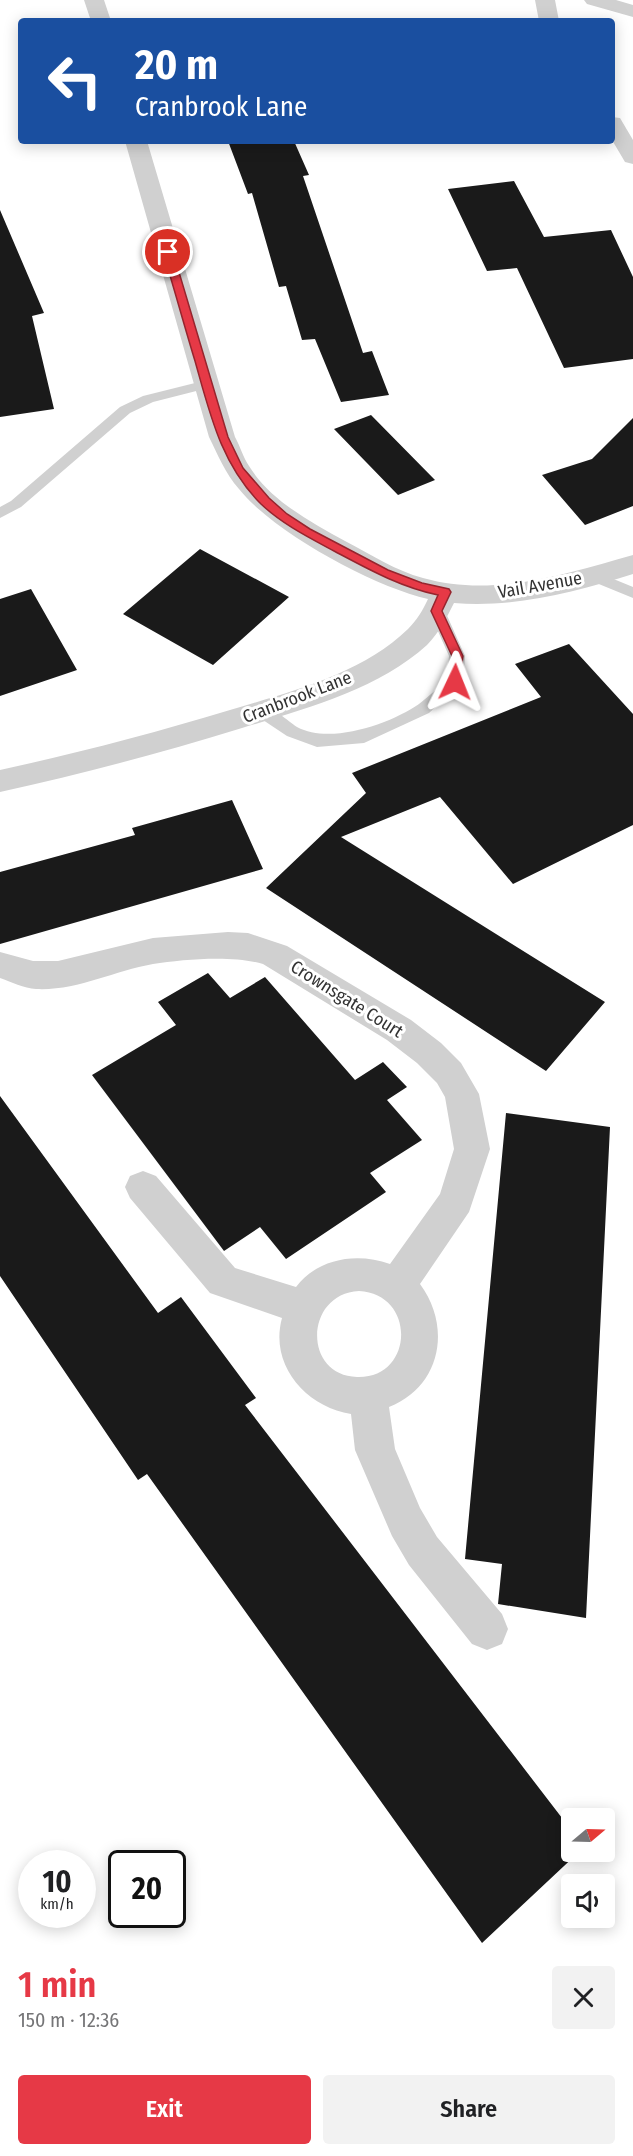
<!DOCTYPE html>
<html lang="en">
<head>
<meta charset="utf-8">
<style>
  body { margin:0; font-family:"Fira Sans Condensed",sans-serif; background:#f2f2f2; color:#202124; height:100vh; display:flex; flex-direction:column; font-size:22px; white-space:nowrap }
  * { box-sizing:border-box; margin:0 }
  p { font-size:20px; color:#757577 }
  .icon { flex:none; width:33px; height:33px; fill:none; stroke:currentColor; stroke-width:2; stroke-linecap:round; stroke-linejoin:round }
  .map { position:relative; height:1946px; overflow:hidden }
  .details { display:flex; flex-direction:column; background:#fff; flex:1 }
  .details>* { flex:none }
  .guide { position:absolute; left:18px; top:18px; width:597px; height:126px; border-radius:6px; box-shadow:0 3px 15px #0003; background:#1a4fa0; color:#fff; overflow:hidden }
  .needle { width:39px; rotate:71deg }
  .tools { position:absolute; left:561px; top:1808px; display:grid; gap:12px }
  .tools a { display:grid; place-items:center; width:54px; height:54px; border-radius:6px; background:#fff; box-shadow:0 3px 15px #0003; font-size:30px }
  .speed { position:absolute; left:18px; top:1850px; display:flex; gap:12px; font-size:30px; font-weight:700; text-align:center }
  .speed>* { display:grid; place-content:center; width:78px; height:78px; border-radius:50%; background:#fff; box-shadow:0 3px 15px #0003; line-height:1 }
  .speed small { font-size:15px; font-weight:400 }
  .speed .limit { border:3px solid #111; border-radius:9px; background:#fff; color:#111 }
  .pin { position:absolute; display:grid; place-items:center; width:51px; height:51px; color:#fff; margin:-26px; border:3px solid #fff; border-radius:50%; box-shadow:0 2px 6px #0007 }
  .me { position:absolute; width:66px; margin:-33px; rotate:2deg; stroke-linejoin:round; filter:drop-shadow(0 0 4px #0008) }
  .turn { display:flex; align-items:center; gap:21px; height:126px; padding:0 18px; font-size:27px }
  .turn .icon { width:78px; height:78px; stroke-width:2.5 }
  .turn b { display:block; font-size:42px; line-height:51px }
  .round { display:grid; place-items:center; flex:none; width:63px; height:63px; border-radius:6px; background:#f2f2f2 }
  .summary { display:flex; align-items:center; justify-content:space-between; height:102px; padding:0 18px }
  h1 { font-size:36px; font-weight:600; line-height:45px; color:#e63946 }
  .primary-button { display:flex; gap:12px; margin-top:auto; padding:12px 18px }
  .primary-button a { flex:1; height:69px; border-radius:6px; background:#e63946; color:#fff; font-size:24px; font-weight:600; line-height:69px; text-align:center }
  .primary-button a+a { background:#f2f2f2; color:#202124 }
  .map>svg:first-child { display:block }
  .building { fill:#1a1a1a }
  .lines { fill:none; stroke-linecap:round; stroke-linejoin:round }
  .service { fill:#d0d0d0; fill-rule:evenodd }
  .minor { fill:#d0d0d0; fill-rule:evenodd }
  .route { fill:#e63946; stroke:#96252e; stroke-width:1.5 }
  .labels { text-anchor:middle; stroke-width:6; stroke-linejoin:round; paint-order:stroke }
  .street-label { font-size:18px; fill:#333; stroke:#fff }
</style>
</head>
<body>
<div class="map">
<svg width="633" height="1946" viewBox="0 0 633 1946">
  <rect width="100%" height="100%" fill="#fff"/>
  <path class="building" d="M228,141H294L309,175L303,176L363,353L372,351L389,395L341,402L315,339L302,340L286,286L279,287L252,193L248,194Z
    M514,181L544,237L611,230L633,277V359L564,368L517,268L487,271L448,189Z
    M0,210L44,313L32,316L54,409L0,417Z
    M371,415L435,480L398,495L334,429Z
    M633,418V506L585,525L542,475L592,459Z
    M200,549L289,597L213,665L123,614Z
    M31,589L77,670L0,696V599Z
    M569,644L633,714V825L513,884L440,797L341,837L605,1002L546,1071L266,888L366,793L352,773L541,697L515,664Z
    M232,800L263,869L0,944V872L135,835L132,828Z
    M208,973L230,998L265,977L355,1080L383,1062L407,1087L387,1100L422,1140L370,1173L386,1192L286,1259L260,1227L224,1251L92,1075L176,1025L158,1002Z
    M0,1096L158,1313L181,1297L256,1398L245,1405L572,1831V1851H580L482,1943L147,1474L138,1480L0,1276Z
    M506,1113L610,1127L586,1618L498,1604L502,1564L465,1559Z"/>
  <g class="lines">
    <path class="service" d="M207,380L212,381L214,384L212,387L153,402L130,413L21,507L0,518V507L11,501L120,407L143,396Z
      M594,571L633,587V598L589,580L586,576Z
      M437,606L442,607L445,611L465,656L463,682L429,713L364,743L317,747L287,736L257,716L255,712L257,708C271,704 286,720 297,727C330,745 390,724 419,704C429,696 438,688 447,680L449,656L429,611L432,607Z"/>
    <path class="minor" d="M84,0H104L111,21H91Z
      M535,0H555L559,21H539Z
      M584,0H616L633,5V17L587,4Z
      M612,117L620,118L633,140V164L625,162L612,140Z
      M125,141H147L235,437C240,446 243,457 249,466C270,500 310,522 345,541C370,554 396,571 423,578C493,598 566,574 633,555V574C575,592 515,608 454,603C447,617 439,633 427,645C377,690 305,709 242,728C162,753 81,774 0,792V770C78,753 154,733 230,710C290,692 362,674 408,629C417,620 423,610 428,599C374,587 273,532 239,489C225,473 218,455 209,437Z
      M228,932L248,933L287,946L411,1020L441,1043L461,1063L479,1094L490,1149L469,1212L420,1284C452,1327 441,1387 389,1407L395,1449L420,1508L437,1537L502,1614L508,1629L502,1644L487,1650L472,1644L409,1565L392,1536L355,1450L351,1414C306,1407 269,1365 282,1318L210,1293L130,1198L125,1187L130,1176L143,1171L156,1176L235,1268L296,1287C318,1258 357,1252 390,1264L440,1194L454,1149L445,1097L437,1083L417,1063L387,1040L263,964C234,955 184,959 153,964C113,971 77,991 36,989C24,988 11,982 0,978V952L33,961H58L153,938ZM359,1291C417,1294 414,1379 357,1377C303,1376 304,1294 359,1291Z"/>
  </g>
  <path class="route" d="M165,250L173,252L228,437L243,468L269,498L287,514L310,529L388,570L422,583L449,589L451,592L442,611L463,656L459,685H451L449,682L452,656L431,611L438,595C400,587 368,569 334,551C308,537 282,524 261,504C221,464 210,414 195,361C184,325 174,288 163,252Z"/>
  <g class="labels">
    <g class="street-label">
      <text transform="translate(540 585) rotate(-10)" y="6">Vail Avenue</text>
      <text transform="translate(297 697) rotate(-21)" y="6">Cranbrook Lane</text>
      <text transform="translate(347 999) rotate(32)" y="6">Crownsgate Court</text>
    </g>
  </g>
</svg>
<div class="tools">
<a><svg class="needle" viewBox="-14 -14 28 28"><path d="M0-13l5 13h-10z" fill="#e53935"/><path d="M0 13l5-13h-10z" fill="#757577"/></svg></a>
<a><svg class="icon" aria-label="sound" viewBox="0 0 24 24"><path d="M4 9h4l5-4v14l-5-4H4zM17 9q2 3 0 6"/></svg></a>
</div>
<div class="speed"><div>10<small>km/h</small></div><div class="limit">20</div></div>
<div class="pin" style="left:168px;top:252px;background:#d93025"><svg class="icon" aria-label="arrive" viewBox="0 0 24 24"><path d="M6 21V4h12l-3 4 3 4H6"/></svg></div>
<svg class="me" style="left:455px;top:682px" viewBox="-20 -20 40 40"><path d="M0-17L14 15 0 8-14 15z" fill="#e63946" stroke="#fff" stroke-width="4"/></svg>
<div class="guide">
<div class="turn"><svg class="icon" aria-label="left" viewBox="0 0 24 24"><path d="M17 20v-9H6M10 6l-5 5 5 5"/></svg><div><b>20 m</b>Cranbrook Lane</div></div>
</div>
</div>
<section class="details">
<div class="summary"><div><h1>1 min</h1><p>150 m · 12:36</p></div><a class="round"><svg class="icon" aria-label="close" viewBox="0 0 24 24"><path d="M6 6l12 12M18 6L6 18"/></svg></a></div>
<div class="primary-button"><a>Exit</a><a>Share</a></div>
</section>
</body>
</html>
